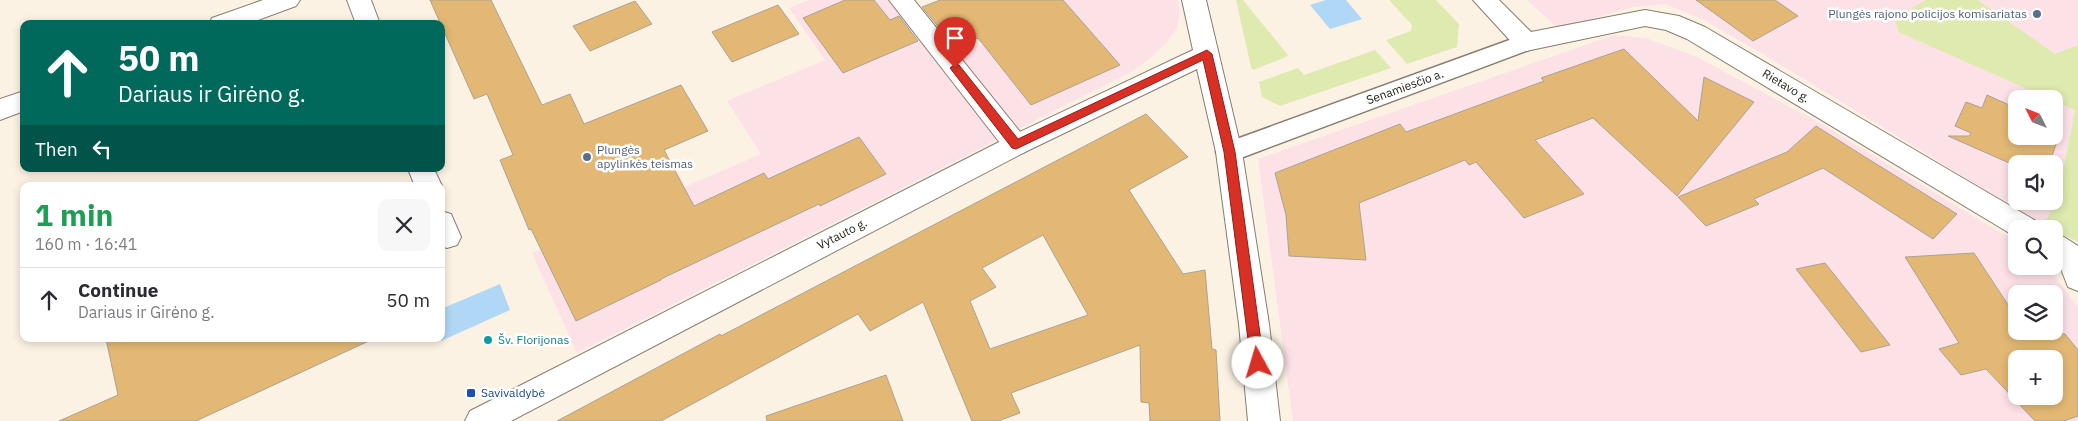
<!DOCTYPE html>
<html lang="en">
<head>
<meta charset="utf-8">
<style>
  body { margin:0; font-family:"IBM Plex Sans",sans-serif; background:#f7f7f7; color:#2b2b33; height:100vh; display:flex; flex-direction:column; font-size:19px; white-space:nowrap }
  * { box-sizing:border-box; margin:0 }
  p { font-size:16px; color:#7c7c81 }
  .icon { flex:none; width:28px; height:28px; fill:none; stroke:currentColor; stroke-width:2; stroke-linecap:round; stroke-linejoin:round }
  .map { position:relative; flex:1; overflow:hidden }
  .side { position:absolute; left:20px; top:182px; width:425px; height:160px; display:flex; flex-direction:column; background:#fff; border-radius:10px; box-shadow:0 2px 8px #0003 }
  .side>* { flex:none }
  .top-card { position:absolute; left:20px; top:20px; width:425px; height:152px; border-radius:10px; box-shadow:0 2px 8px #0003; background:#00695c; color:#fff; overflow:hidden }
  .needle { width:32px; rotate:312deg }
  .controls { position:absolute; left:2008px; top:90px; display:grid; gap:10px }
  .controls a { display:grid; place-items:center; width:55px; height:55px; border-radius:10px; background:#fff; box-shadow:0 2px 8px #0003; font-size:25px }
  .pin { position:absolute; display:grid; place-items:center; width:42px; height:42px; color:#fff; margin:-51px -21px; border-radius:50% 50% 50% 0; rotate:-45deg; box-shadow:0 0 5px #0007 }
  .pin .icon { rotate:45deg }
  .me { position:absolute; width:55px; margin:-28px; rotate:354deg; stroke-linejoin:round; filter:drop-shadow(0 0 4px #0008) }
  .turn { display:flex; align-items:center; gap:18px; height:105px; padding:0 15px; font-size:22px }
  .turn .icon { width:65px; height:65px; stroke-width:2.5 }
  .turn b { display:block; font-size:35px; line-height:42px }
  .then { display:flex; align-items:center; height:48px; padding:0 15px; background:#0003; gap:10px; font-size:19px }
  .round { display:grid; place-items:center; flex:none; width:52px; height:52px; border-radius:10px; background:#f7f7f7 }
  .headline { display:flex; align-items:center; justify-content:space-between; height:85px; padding:0 15px }
  h1 { font-size:30px; font-weight:700; line-height:38px; color:#1e9e55 }
  ul { padding:0; list-style:none }
  li { display:flex; align-items:center; gap:15px; height:65px; padding:0 15px; border-top:1px solid #e1e1e2 }
  li div { flex:1 }
  li b { display:block; font-size:19px }
  li em { font-style:normal }
  .map>svg:first-child { display:block }
  .commercial { fill:#fce1e7; fill-rule:evenodd }
  .green { fill:#deeab0 }
  .water { fill:#b1d7f6 }
  .building { fill:#e3b875; stroke:#aba294; fill-rule:evenodd }
  .lines { fill:none; stroke-linecap:round; stroke-linejoin:round }
  .pedestrian-casing { stroke:#867d70; stroke-width:3 }
  .minor-casing { stroke:#867d70; stroke-width:2 }
  .secondary-casing { stroke:#867d70; stroke-width:2 }
  .pedestrian { fill:#fff; fill-rule:evenodd }
  .minor { fill:#fff; fill-rule:evenodd }
  .secondary { fill:#fff; fill-rule:evenodd }
  .route { fill:#d93025; stroke:#8d1f18 }
  .service-dot { fill:#5c6f8a; stroke:#fff; stroke-width:2 }
  .culture-dot { fill:#0f9aa8; stroke:#fff; stroke-width:2 }
  .transit-dot { fill:#1a4fb4; stroke:#fff; stroke-width:2 }
  .labels { text-anchor:middle; stroke-width:5; stroke-linejoin:round; paint-order:stroke }
  .service-label { font-size:12px; fill:#4e5e75; stroke:#fff; text-anchor:end }
  .street-label { font-size:12px; fill:#1f1c16; stroke:#fff }
  .culture-label { font-size:12px; fill:#0d838f; stroke:#fff; text-anchor:start }
  .transit-label { font-size:12px; fill:#164399; stroke:#fff; text-anchor:start }
</style>
</head>
<body>
<div class="map">
<svg width="2078" height="421" viewBox="0 0 2078 421">
  <rect width="100%" height="100%" fill="#fcf2e3"/>
  <path class="commercial" d="M809,0H912L956,54L991,40L960,0H1178L1180,12L1177,28L1166,43L1149,59L1133,71L577,353L532,253L761,154L727,101L825,60L789,8Z
    M1527,0H1926L1895,18L1898,32L2051,99H2016V136H2054V100L2075,110L2057,201L2043,225L1763,54L1702,19L1665,4L1633,7L1558,28ZM2016,164H2054V201H2016Z
    M1978,0H2078V45L2055,54Z
    M1614,35L1646,38L1695,56L1818,122L2016,242V266H2047L2078,307V421H1293L1258,159ZM2016,294H2054V331H2016ZM2016,359H2054V396H2016Z"/>
  <path class="green" d="M1236,0H1243L1288,55L1286,57L1253,70L1251,67Z
    M1389,0H1436L1459,24L1457,47L1407,64L1386,40L1411,31L1412,25Z
    M1926,0H1978L2055,54L2078,45V242L2043,225L2057,201L2075,110L1898,32L1895,18Z
    M1375,50L1391,68L1280,106L1262,97L1259,82L1298,68L1304,75Z"/>
  <path class="water" d="M1326,0H1346L1362,19L1330,29L1310,5Z
    M500,284L510,310L441,341V309Z"/>
  <path class="building" d="M430,0H491L542,105L570,94L584,124L681,85L708,131L664,150L694,206L764,173L768,179L859,137L886,174L820,206L819,204L661,279V280L576,321L531,229L529,230L500,160L513,155L487,94L474,99Z
    M845,0H874L890,20L899,16L918,41L843,73L803,18Z
    M940,0H1063L1120,65L1031,105L978,38L955,47L922,7Z
    M1696,0H1775L1798,16L1753,41Z
    M635,1L652,24L590,51L573,26Z
    M778,5L799,34L732,62L712,32Z
    M1624,49L1698,121L1704,77L1754,102L1677,196L1593,118L1535,140L1584,194L1524,218L1476,162L1469,165L1465,160L1359,203L1366,260L1289,256L1286,215L1275,173L1400,124L1406,132L1544,81L1541,78Z
    M1987,95L2016,108V136H2059L2049,164H2016V166L1948,136H1969L1971,133L1955,126L1966,102L1982,108Z
    M1146,114L1188,157L1129,190L1183,274L1205,270L1212,349L1216,350L1220,421H1150L1149,403L1141,402L1140,345L1011,393L1020,413L998,421H972L923,302L870,331L858,314L661,421H557L720,334L721,336ZM1043,235L1088,315L990,349L970,301L996,287L982,268Z
    M1816,126L1865,157L1957,214L1933,239L1823,168L1754,199L1759,204L1706,226L1678,197L1787,152Z
    M1974,253L2016,317V331L2065,334L2078,350V416L2064,421H2035L1986,369L1961,375L1939,349L1959,343L1905,257ZM2016,359H2054V396H2016Z
    M1825,263L1890,345L1861,352L1796,269Z
    M106,339H373L196,421H59L118,395Z
    M886,375L903,421H767L766,416Z"/>
  <g class="lines">
    <g class="pedestrian-casing">
      <path id="pedestrian" d="M1526,34L1534,36L1538,42L1534,48L1238,159L1229,162L1220,159L1216,152L1220,145Z"/>
    </g>
    <g class="minor-casing">
      <path id="minor" d="M263,0H300L296,6L247,24H209L212,18Z
        M347,0H371L380,24H356Z
        M889,0H914L1025,138L1029,145L1025,152L1016,155L1007,152Z
        M1473,0H1499L1531,32L1645,10L1679,16L1705,27L2036,221L2040,229H2016V237L1687,39L1666,30L1645,26L1526,51L1517,48Z
        M24,91V111L0,120V99Z
        M408,169H434L442,186H415Z
        M441,211L451,214L461,237L457,245L447,248L441,246Z
        M2054,234L2064,237L2078,246V272L2068,268L2054,259Z"/>
    </g>
    <g class="secondary-casing">
      <path id="secondary" d="M1182,0H1206L1242,152L1269,324L1280,421H1248L1239,324L1216,152L1197,69L1025,152L511,421H465L470,411L1007,138L1193,50Z
        M2078,249V291L2068,287L2061,269L2068,253Z"/>
    </g>
    <use href="#pedestrian" class="pedestrian"/>
    <use href="#minor" class="minor"/>
    <use href="#secondary" class="secondary"/>
  </g>
  <path class="route" d="M1207,50L1212,54L1235,152L1264,363L1262,367L1258,368L1253,367L1251,363L1224,152L1203,60L1016,149L1012,148L950,68L955,64L959,65L1018,139Z"/>
  <g class="service-dot">
    <circle cx="2037" cy="14" r="5"/>
    <circle cx="587" cy="157" r="5"/>
  </g>
  <circle class="culture-dot" cx="488" cy="340" r="5"/>
  <rect class="transit-dot" x="466" y="388" width="10" height="10" rx="2.5"/>
  <g class="labels">
    <g class="service-label">
      <text x="2027" y="18">Plungės rajono policijos komisariatas</text>
      <text x="597" y="154" text-anchor="start">Plungės<tspan x="597" dy="14">apylinkės teismas</tspan></text>
    </g>
    <g class="street-label">
      <text transform="translate(1786 86) rotate(31)" y="4">Rietavo g.</text>
      <text transform="translate(1405 87) rotate(-20)" y="4">Senamiesčio a.</text>
      <text transform="translate(842 234) rotate(-27)" y="4">Vytauto g.</text>
    </g>
    <g class="culture-label">
      <text x="498" y="344">Šv. Florijonas</text>
    </g>
    <g class="transit-label">
      <text x="481" y="397">Savivaldybė</text>
    </g>
  </g>
</svg>
<div class="controls">
<a><svg class="needle" viewBox="-14 -14 28 28"><path d="M0-13l5 13h-10z" fill="#e53935"/><path d="M0 13l5-13h-10z" fill="#7c7c81"/></svg></a>
<a><svg class="icon" aria-label="sound" viewBox="0 0 24 24"><path d="M4 9h4l5-4v14l-5-4H4zM17 9q2 3 0 6"/></svg></a>
<a><svg class="icon" aria-label="search" viewBox="0 0 24 24"><circle cx="10" cy="10" r="6"/><path d="M15 15l6 6"/></svg></a>
<a><svg class="icon" aria-label="layers" viewBox="0 0 24 24"><path d="M12 4l9 5-9 5-9-5zM3 14l9 5 9-5"/></svg></a>
<a>+</a>
</div>
<div class="pin" style="left:955px;top:68px;background:#d93025"><svg class="icon" aria-label="arrive" viewBox="0 0 24 24"><path d="M6 21V4h12l-3 4 3 4H6"/></svg></div>
<svg class="me" style="left:1258px;top:363px" viewBox="-20 -20 40 40"><circle r="19" fill="#fff"/><path d="M0-13L10 11 0 6-10 11z" fill="#d93025"/></svg>
<div class="top-card">
<div class="turn"><svg class="icon" aria-label="ahead" viewBox="0 0 24 24"><path d="M12 20V5M6 11l6-6 6 6"/></svg><div><b>50 m</b>Dariaus ir Girėno g.</div></div>
<div class="then">Then<svg class="icon" aria-label="left" viewBox="0 0 24 24"><path d="M17 20v-9H6M10 6l-5 5 5 5"/></svg></div>
</div>
<section class="side">
<div class="headline"><div><h1>1 min</h1><p>160 m · 16:41</p></div><a class="round"><svg class="icon" aria-label="close" viewBox="0 0 24 24"><path d="M6 6l12 12M18 6L6 18"/></svg></a></div>
<ul>
<li><svg class="icon" aria-label="ahead" viewBox="0 0 24 24"><path d="M12 20V5M6 11l6-6 6 6"/></svg><div><b>Continue</b><p>Dariaus ir Girėno g.</p></div><em>50 m</em></li>
</ul>
</section>
</div>
</body>
</html>
